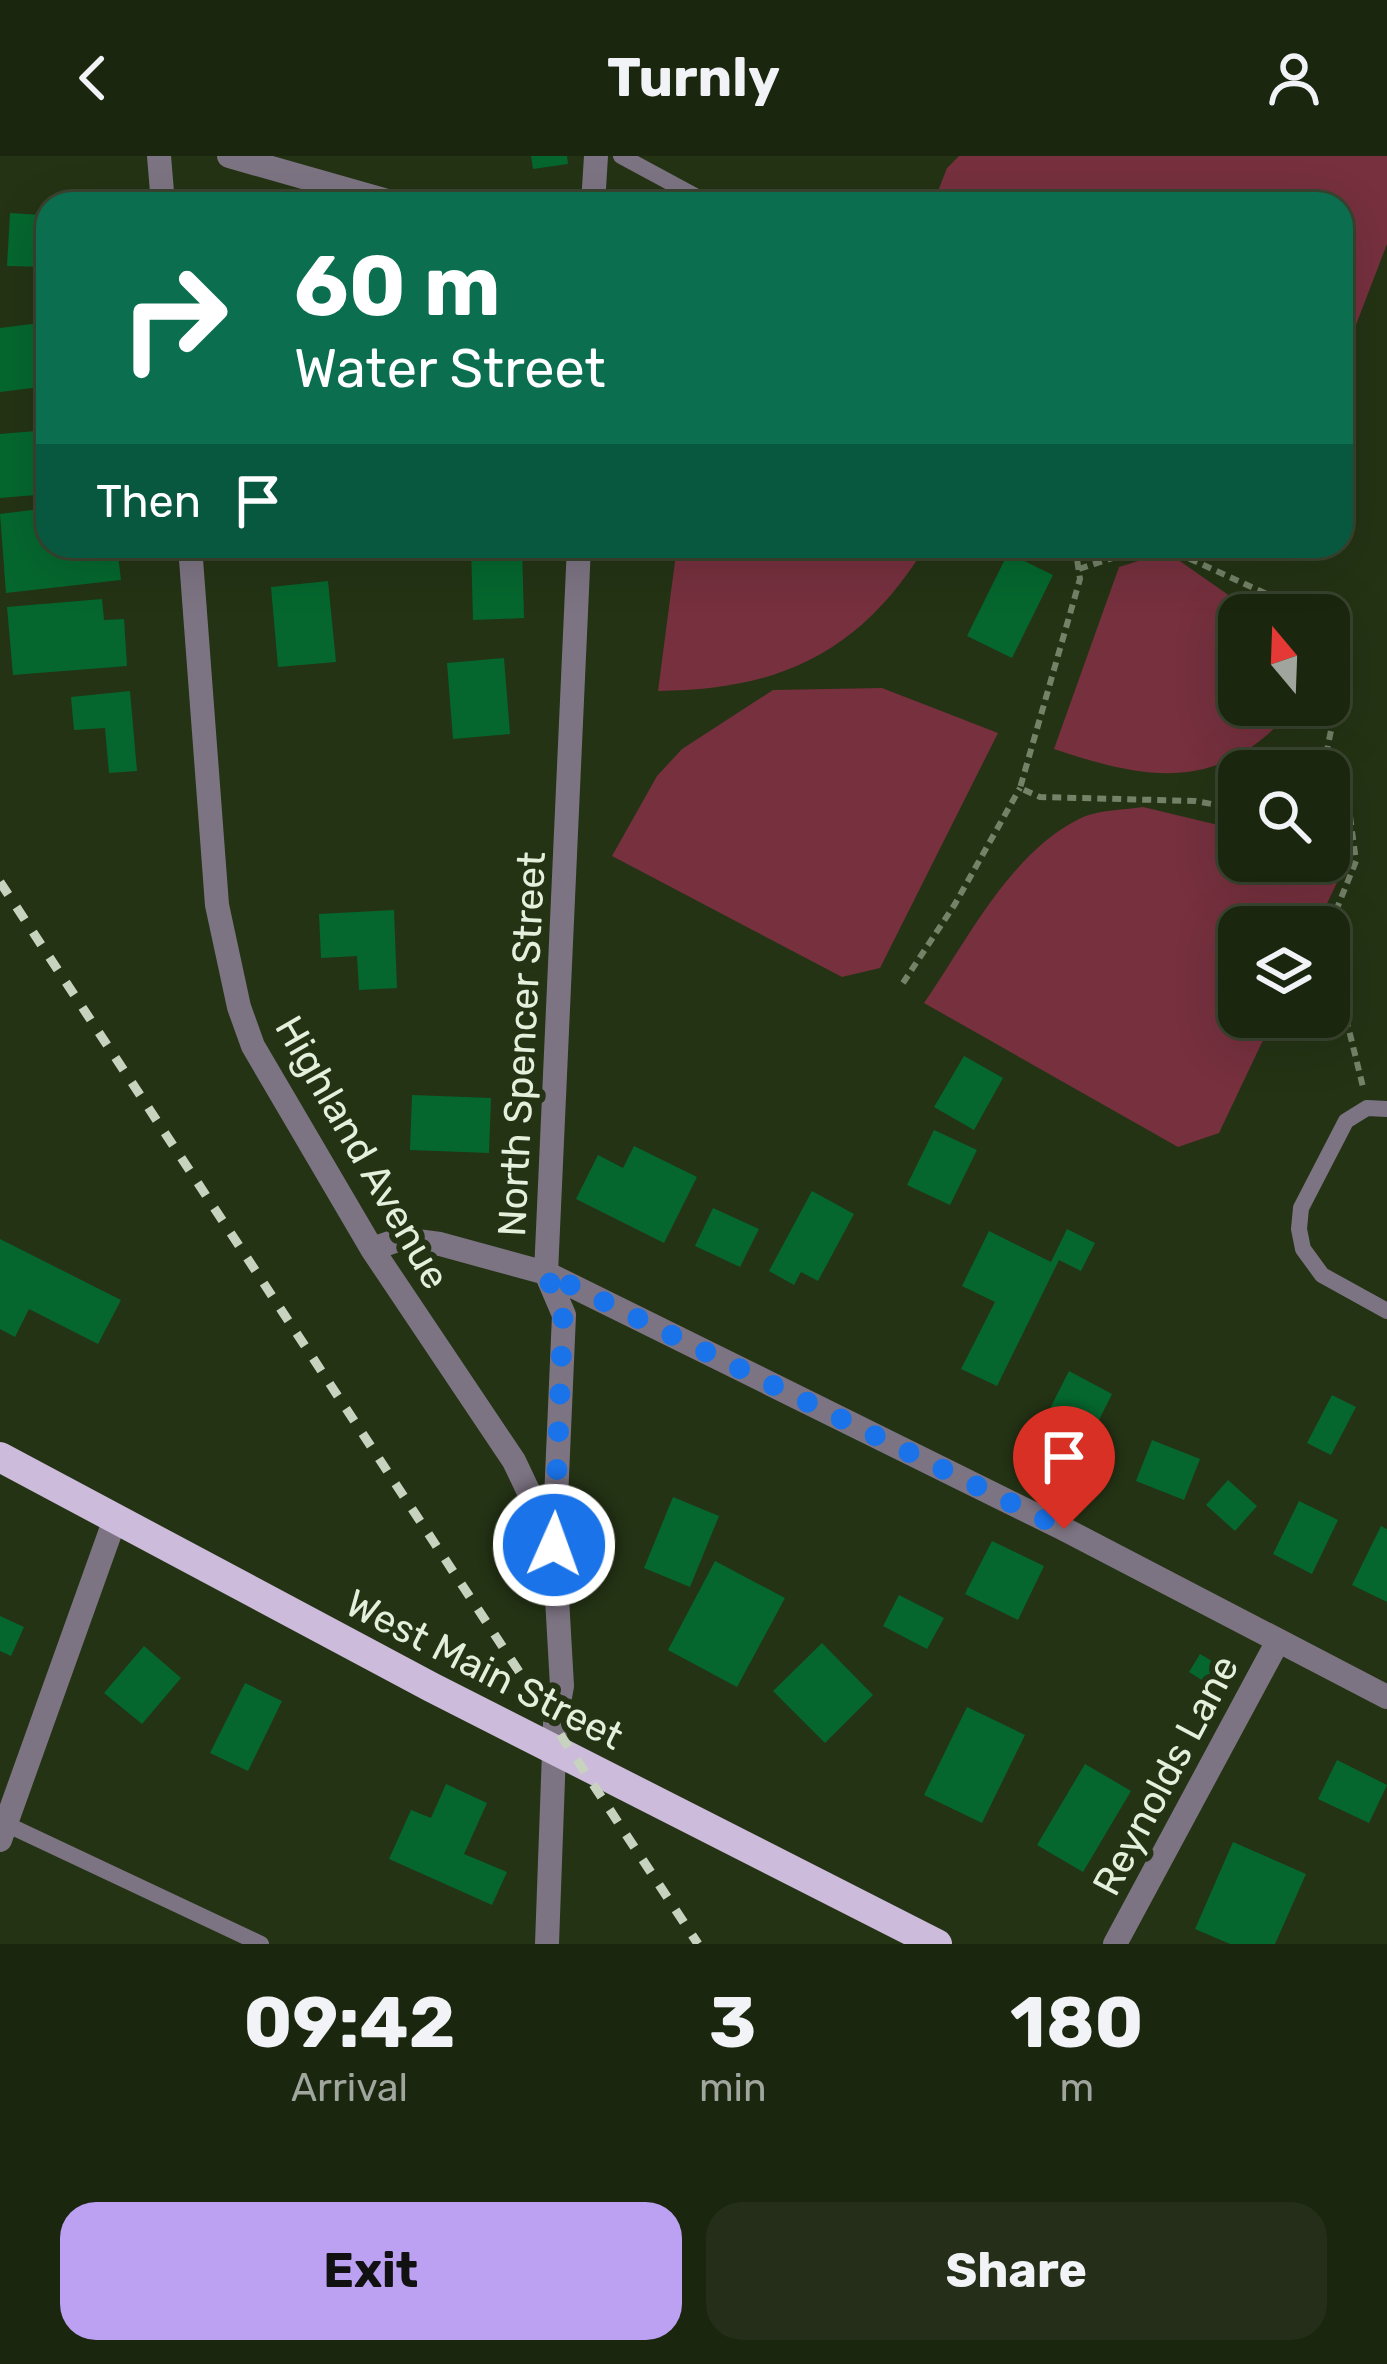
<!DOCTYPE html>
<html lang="en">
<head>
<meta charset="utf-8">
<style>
  body { margin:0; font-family:Rubik,sans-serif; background:#242e18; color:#f1f3f6; height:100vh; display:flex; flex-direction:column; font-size:45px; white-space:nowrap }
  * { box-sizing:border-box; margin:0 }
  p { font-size:39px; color:#a0a59e }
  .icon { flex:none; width:66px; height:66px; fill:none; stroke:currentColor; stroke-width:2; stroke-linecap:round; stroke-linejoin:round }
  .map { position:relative; height:1788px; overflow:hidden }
  .drawer { display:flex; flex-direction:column; background:#1b260f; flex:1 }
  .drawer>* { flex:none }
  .guide { position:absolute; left:36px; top:36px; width:1317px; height:366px; border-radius:36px; box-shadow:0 12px 48px #0002,0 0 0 3px #39432f; background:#0b6e4f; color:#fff; overflow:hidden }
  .needle { width:78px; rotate:341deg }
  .tools { position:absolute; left:1218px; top:438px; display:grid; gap:24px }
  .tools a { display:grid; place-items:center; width:132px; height:132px; border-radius:24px; background:#1b260f; box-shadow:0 12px 48px #0002,0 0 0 3px #39432f; font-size:60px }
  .pin { position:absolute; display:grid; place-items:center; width:102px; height:102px; color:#fff; margin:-123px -51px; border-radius:50% 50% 50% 0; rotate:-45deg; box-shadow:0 0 12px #0007 }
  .pin .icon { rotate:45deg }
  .me { position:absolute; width:132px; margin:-66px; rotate:2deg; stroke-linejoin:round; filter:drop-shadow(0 0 9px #0008) }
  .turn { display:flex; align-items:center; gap:42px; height:252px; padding:0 60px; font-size:54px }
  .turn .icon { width:156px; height:156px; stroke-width:2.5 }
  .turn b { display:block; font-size:84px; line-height:102px }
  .then { display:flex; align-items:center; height:114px; padding:0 60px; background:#0003; gap:24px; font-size:45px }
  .eta { display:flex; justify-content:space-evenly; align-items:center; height:204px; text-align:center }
  .eta b { font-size:72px; font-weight:700; line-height:84px }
  .cta { display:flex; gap:24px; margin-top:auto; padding:24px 60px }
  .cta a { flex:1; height:138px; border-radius:36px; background:#bca0f2; color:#111; font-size:48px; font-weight:700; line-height:138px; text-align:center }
  .cta a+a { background:#242e18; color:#f1f3f6 }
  header { display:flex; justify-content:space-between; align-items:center; height:156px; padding:0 60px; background:#1b260f; font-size:54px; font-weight:700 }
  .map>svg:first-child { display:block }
  .green { fill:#76303e }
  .building { fill:#05672e }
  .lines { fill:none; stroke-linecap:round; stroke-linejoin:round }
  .path { stroke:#748268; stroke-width:6; stroke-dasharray:9 6; stroke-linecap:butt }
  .service { stroke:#7d7483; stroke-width:16 }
  .minor { stroke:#7d7483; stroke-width:24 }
  .primary { stroke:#ccbbda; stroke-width:30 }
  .rail { stroke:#c7d3be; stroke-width:9; stroke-dasharray:15 15; stroke-linecap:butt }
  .route { stroke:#1a73e8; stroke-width:21; stroke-dasharray:0 37.8 }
  .labels { text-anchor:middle; stroke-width:12; stroke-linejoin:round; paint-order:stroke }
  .street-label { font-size:39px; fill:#e4efdc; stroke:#243314 }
</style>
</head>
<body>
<header><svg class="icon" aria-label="back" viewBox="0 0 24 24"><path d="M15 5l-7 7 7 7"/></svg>Turnly<svg class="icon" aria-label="person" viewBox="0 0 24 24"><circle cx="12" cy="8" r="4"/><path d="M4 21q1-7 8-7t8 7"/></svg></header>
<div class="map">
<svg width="1387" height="1788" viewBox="0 0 1387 1788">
  <rect width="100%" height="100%" fill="#243314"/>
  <path class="green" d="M959,0H1387V88L1341,208V48H933L947,12Z
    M677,390H926C861,496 781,534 658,535Z
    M1167,396L1257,459H1239V549H1296C1223,637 1152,626 1054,593L1119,411Z
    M882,532L998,577L880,812L842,821L612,700L657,620L682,593L773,534Z
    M1143,651L1239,674V705H1329V696L1349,701L1316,771H1239V861H1274L1219,977L1178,991L924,847C967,785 1009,698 1079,663C1096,654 1123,654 1143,651Z"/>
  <path class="building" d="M531,0H567L568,8L533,13Z
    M10,57L42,59V68L48,69V111L7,110Z
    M48,166V230L0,236V172Z
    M48,274V338L0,342V278Z
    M48,352V390H117L121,424L6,437L0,358Z
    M280,390H320L321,397L281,401Z
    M471,390H522L524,462L473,464Z
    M1008,397L1053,419L1012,502L967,480Z
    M328,425L336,506L278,511L271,431Z
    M102,443L104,464L124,463L127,510L13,519L7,451Z
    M504,502L510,578L453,583L447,507Z
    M130,535L137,615L109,617L105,572L74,574L71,541Z
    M394,754L397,832L359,834L357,800L321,802L319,758Z
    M964,900L1003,922L974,974L934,951Z
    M412,939L491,942L489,997L410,994Z
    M934,974L977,994L950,1049L907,1029Z
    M634,990L697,1021L664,1087L576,1043L598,999L623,1012Z
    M812,1035L854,1058L818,1125L801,1116L794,1129L769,1115Z
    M713,1052L759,1073L740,1111L695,1090Z
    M1067,1073L1095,1087L1081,1115L1059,1104L997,1230L961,1213L995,1146L962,1130L989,1075L1051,1106Z
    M0,1083L121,1144L98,1188L29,1153L15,1181L0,1173Z
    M1069,1215L1112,1238L1082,1298L1038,1276Z
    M1332,1239L1356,1251L1331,1299L1307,1287Z
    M1152,1284L1200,1303L1184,1344L1136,1325Z
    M1228,1324L1257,1350L1235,1375L1206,1349Z
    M673,1341L719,1360L690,1431L644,1412Z
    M1299,1345L1338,1364L1312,1418L1273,1398Z
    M1381,1370L1387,1373V1446L1352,1429Z
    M992,1385L1044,1410L1018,1464L965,1438Z
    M715,1405L785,1442L737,1531L668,1494Z
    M899,1439L944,1462L927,1493L883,1470Z
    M0,1460L24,1471L11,1500L0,1495Z
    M822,1487L873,1539L825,1587L773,1535Z
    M144,1490L181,1522L142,1568L104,1537Z
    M1200,1498L1227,1514L1216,1533L1189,1516Z
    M245,1527L282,1545L248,1615L210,1597Z
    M967,1551L1025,1579L982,1667L924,1639Z
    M1337,1604L1387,1629L1369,1667L1318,1643Z
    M1085,1608L1131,1635L1083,1716L1037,1689Z
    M446,1628L487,1647L464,1698L507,1716L492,1749L389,1703L411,1654L431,1662Z
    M1233,1686L1306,1718L1275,1788H1230L1195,1773Z"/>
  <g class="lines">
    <path class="path" d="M1075,390L1080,423L1020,632L1040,641L1195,645L1239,653
      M1162,390L1282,445L1303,459
      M1079,413L1149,390
      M1329,477L1346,501L1327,594L1331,615L1350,660L1356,705L1329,772
      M1329,677L1355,681
      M903,827L955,748L1020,632
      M1329,857L1348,870L1363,931"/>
    <path class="service" d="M621,0L710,48
      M1387,953L1367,952L1346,965L1301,1052L1299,1073L1303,1093L1322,1119L1387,1155
      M6,1668L261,1788"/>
    <path class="minor" d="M159,0L163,48
      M229,0L398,48
      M593,48L596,0
      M190,390L217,749L239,851L253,890L372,1093L514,1305L550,1381
      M372,1093L401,1083L440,1088L546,1117L1064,1373L1387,1541
      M0,1684L115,1363
      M547,1788L555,1568L562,1530L554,1389L564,1159L546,1117C555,874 570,632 579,390
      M1115,1788L1278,1485"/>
    <path class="primary" d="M0,1301L431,1531L937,1788"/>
    <path class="rail" d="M0,726L698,1788"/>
  </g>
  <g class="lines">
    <path class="route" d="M554,1389L563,1159L546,1117L1064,1373"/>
  </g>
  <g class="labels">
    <g class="street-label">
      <text transform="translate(521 888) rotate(-87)" y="14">North Spencer Street</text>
      <text transform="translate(363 996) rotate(60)" y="14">Highland Avenue</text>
      <text transform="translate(485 1513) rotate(27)" y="14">West Main Street</text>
      <text transform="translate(1165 1619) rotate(-62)" y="14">Reynolds Lane</text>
    </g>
  </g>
</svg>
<div class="tools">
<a><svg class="needle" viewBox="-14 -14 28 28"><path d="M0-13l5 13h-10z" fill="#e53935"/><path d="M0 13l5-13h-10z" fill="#a0a59e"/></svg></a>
<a><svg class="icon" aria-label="search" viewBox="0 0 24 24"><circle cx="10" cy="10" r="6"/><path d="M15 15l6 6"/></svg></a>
<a><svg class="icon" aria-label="layers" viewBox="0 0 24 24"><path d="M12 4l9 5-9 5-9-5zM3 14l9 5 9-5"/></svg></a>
</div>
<div class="pin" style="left:1064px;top:1373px;background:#d93025"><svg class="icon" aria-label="arrive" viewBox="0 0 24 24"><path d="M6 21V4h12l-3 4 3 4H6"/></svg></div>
<svg class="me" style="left:554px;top:1389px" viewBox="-20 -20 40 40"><circle r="17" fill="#1a73e8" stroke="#fff" stroke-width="3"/><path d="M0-11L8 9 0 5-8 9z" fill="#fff"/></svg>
<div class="guide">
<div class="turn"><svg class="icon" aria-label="right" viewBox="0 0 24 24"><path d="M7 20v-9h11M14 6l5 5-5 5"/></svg><div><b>60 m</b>Water Street</div></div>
<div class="then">Then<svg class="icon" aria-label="arrive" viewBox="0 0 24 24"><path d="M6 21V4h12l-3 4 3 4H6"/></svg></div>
</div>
</div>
<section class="drawer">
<div class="eta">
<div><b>09:42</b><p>Arrival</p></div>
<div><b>3</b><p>min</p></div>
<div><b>180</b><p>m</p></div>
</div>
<div class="cta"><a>Exit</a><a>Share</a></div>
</section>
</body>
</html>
